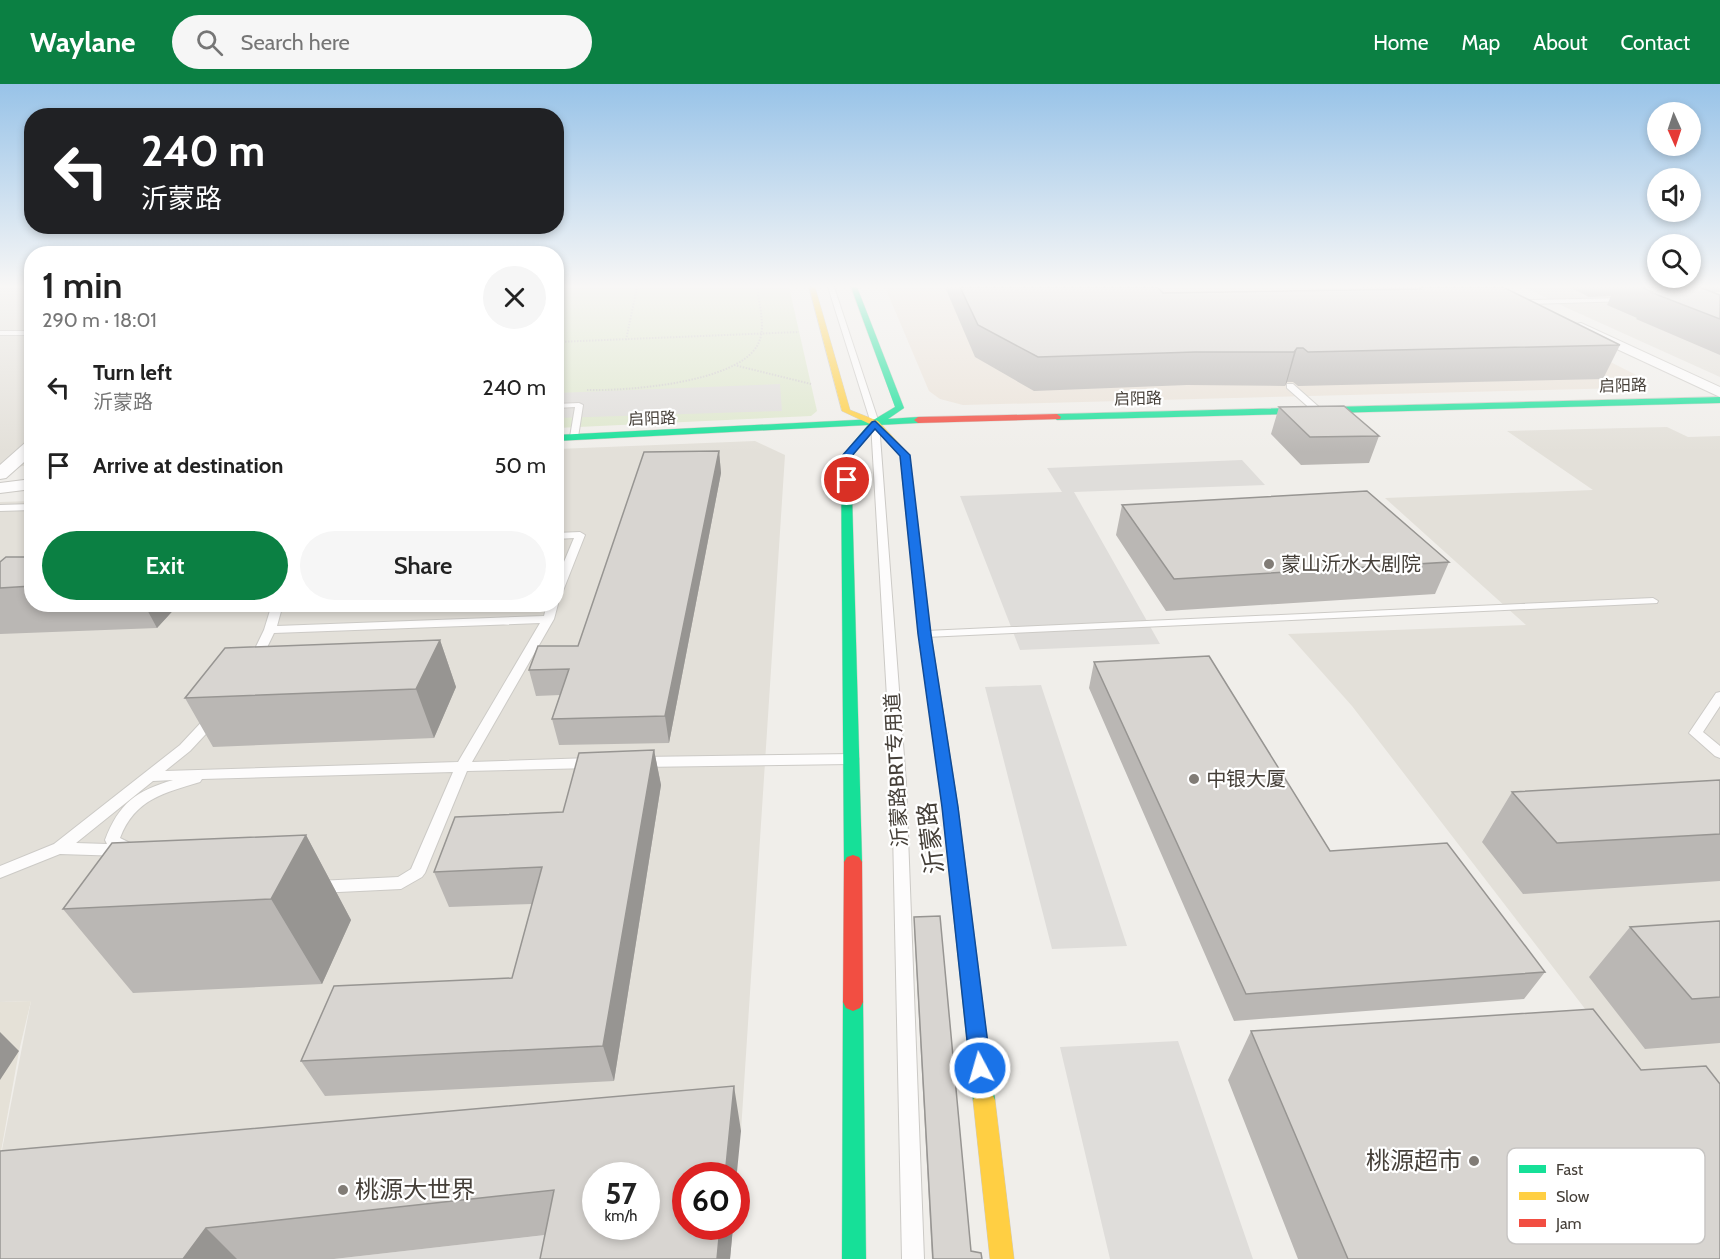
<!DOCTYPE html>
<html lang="en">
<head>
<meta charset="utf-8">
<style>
  body { margin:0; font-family:Cabin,"Noto Sans SC",sans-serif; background:#f6f6f6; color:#222; height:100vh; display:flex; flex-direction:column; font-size:22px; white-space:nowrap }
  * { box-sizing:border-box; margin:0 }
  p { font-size:20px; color:#767676 }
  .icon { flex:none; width:33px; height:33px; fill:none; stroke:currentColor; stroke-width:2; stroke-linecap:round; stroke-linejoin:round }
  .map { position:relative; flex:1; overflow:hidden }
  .drawer { position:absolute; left:24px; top:162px; width:540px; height:366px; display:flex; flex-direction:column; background:#fff; border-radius:24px; box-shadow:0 3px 9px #0003 }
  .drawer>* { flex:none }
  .top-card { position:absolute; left:24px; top:24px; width:540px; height:126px; border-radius:24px; box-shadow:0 3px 9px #0003; background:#202124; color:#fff; overflow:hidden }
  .needle { width:39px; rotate:177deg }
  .tools { position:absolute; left:1647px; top:18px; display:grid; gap:12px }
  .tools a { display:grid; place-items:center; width:54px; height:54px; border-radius:50%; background:#fff; box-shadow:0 3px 9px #0003; font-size:30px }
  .speed { position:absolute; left:582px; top:1078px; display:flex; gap:12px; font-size:30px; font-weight:700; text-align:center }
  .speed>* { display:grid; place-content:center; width:78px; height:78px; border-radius:50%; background:#fff; box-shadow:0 3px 9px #0003; line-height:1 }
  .speed small { font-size:15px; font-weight:400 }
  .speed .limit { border:9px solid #d22; background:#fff; color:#111 }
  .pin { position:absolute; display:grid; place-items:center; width:51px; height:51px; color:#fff; margin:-26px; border:3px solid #fff; border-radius:50%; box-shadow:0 2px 6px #0007 }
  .me { position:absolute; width:66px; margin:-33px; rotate:354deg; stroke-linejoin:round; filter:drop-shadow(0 0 4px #0008) }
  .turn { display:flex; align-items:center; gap:21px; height:126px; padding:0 18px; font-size:27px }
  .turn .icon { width:78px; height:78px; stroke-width:2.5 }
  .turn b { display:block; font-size:42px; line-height:51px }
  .round { display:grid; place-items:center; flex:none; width:63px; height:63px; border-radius:32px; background:#f6f6f6 }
  .summary { display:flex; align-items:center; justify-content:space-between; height:102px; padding:0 18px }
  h1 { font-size:36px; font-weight:600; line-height:45px }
  .button { display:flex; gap:12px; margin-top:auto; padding:12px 18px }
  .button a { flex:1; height:69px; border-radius:36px; background:#0b8043; color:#fff; font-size:24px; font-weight:600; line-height:69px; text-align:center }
  .button a+a { background:#f6f6f6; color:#222 }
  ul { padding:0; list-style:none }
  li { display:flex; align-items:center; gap:18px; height:78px; padding:0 18px }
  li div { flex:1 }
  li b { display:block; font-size:22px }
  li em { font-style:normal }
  header { display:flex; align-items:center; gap:36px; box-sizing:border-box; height:84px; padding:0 30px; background:#0b8043; color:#fff }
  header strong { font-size:28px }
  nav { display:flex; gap:33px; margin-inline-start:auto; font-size:21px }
  .search { width:420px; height:54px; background:#f6f6f6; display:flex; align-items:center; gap:15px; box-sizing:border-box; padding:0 21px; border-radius:33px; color:#767676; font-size:22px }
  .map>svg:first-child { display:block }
  .residential { fill:#e3e0d9 }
  .commercial { fill:#eae2d8 }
  .education { fill:#e5e1d7 }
  .green { fill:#dee7cd }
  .parking { fill:#dfddda }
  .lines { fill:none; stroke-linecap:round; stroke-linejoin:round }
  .lane-casing { stroke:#cccac6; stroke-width:2 }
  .street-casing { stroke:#cccac6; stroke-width:2 }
  .fast-casing { stroke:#cecac2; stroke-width:1 }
  .slow-casing { stroke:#cecac2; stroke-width:1 }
  .jam-casing { stroke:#cecac2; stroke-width:1 }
  .path { stroke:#d0cecc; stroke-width:2; stroke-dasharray:1.5 1.5; stroke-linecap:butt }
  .lane { fill:#fdfcfc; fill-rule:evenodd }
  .street { fill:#fdfcfc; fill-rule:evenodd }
  .fast { fill:#16e098; fill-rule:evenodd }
  .slow { fill:#ffcf43; fill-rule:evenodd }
  .jam { fill:#f24e42; fill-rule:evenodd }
  .wall { fill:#bab7b4 }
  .shaded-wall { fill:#979592 }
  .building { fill:#d8d5d1; stroke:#979592; stroke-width:1.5; fill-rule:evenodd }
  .route { fill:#1a73e8; stroke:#114b97; stroke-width:1.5 }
  .poi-dot { fill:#817c76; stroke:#fff; stroke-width:2 }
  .labels { text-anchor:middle; stroke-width:4.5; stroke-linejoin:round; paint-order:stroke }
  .far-street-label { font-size:16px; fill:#453f38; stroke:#fff }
  .poi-label { font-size:20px; fill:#453f38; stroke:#fff; text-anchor:start }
  .street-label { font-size:20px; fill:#453f38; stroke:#fff }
  .near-street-label { font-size:24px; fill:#453f38; stroke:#fff }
  .near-poi-label { font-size:24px; fill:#453f38; stroke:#fff; text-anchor:end }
  .key { fill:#fff; stroke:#c7c5c3; stroke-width:1.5 }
  .key-label { font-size:16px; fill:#453f38 }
</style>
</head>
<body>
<header>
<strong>Waylane</strong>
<div class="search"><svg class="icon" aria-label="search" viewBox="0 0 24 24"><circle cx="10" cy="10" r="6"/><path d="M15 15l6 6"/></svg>Search here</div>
<nav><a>Home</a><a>Map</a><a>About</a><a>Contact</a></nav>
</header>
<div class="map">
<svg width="1720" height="1175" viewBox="0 0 1720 1175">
  <rect width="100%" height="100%" fill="#f0eeea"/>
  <path class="residential" d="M32,203L31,381L0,385V204Z
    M1524,203H1720V293L1565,223Z
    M1667,343L1688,353L1720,352V1085L1629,982L1352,622L1288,550L1526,541L1385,414L1593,406L1507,347Z
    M755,357L785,371L741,1047L0,1076L31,917L0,918V418L31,417L32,520H556L557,365Z"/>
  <path class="commercial" d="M885,203H1463L1640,293L1625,304L963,321L940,315L929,307Z"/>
  <path class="education" d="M31,917L19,967L0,1073V918Z"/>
  <path class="green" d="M556,203H789L817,327L811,332L557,344Z"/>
  <path class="parking" d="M780,300L782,327L557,334L556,309Z
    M1242,376L1265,401L1074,408L1160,560L1020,566L960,412L1062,408L1047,384Z
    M1041,601L1127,862L1052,865L985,603Z
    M1178,957L1253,1175H1110L1060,963Z
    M573,1148L568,1175H334Z"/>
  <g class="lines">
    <g class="lane-casing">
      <path id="lane" d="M828,203H834L879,339L906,699L924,1175H902L892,699L871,339Z
        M1626,214L1628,217L1530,220L1527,218L1530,216Z
        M0,247H32V251H0Z
        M1287,300H1293L1320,324V328H1314L1287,304Z
        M579,319L583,321L578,353L574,355L570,353L575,323L556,324V320Z
        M32,420V426L0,427V421Z
        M580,448L585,451L561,512L556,515V497L574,454L556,455V449Z
        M1653,514L1658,517L1657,519L926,553L920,550L926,547Z
        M557,518L558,520L554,535L472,678L591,674L596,676L598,679L596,682L591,684L467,687L425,789L422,793L401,805L318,809L313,807L310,803L313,799L318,797L398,793L411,785L453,688L202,695L200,698C164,709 135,715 120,754L132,760L134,764L132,768L122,772L60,770L0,794V782L54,760L180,661L208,631L213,630L219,634L218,637L190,667L165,687L458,678L540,539L274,549L259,580H251L249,577L264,546L272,520H283L277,542L544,532L547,520H556ZM173,696C136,707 119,719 105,756L107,760L76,759L153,697Z
        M1720,608V622L1703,648L1720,662V674L1715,672L1689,649L1716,609Z
        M852,670L857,672L859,675L857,678L852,680L641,683L636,681L634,678L636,675L641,673Z"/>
    </g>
    <g class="street-casing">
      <path id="street" d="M1581,239L1720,303V313L1576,246L1575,243L1576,240Z
        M32,357V371L6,394L0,395V381L26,358Z
        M32,395V405L0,409V399Z"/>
    </g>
    <g class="fast-casing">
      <path id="fast" d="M851,203H857L904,324L888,335L918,333L922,336L918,339L879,341L851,373L862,778L859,783L853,785L847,783L844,778L841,373L868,341L556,357V351L875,335L895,323Z
        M1720,313V319L1057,336L1053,333L1057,330Z
        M907,390L912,393L931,550L958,722L995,1016L992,1023L984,1026L976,1023L973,1016L942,722L919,550L902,393Z
        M853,909L860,912L863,918L866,1175H842L843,918L846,912Z"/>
    </g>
    <g class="slow-casing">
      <path id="slow" d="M809,203H815L850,326L878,337L908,369L911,395H903L900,372L872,341L842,327Z
        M984,1006L992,1009L995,1016L1014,1175H990L973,1016L976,1009Z"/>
    </g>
    <g class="jam-casing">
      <path id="jam" d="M1057,330L1061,333L1060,335L918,339L914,336L918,333Z
        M853,771L859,773L862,778L863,918L860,924L853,927L846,924L843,918L844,778L847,773Z"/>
    </g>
    <path class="path" d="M626,256L637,203
      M556,258L799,248
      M734,281L811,300
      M587,306C627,307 735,299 757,262C767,246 759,220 757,203"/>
    <use href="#lane" class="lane"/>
    <use href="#street" class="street"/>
    <use href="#fast" class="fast"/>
    <use href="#slow" class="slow"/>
    <use href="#jam" class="jam"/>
  </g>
  <path class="wall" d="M945,203H1157L1163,209L1365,206L1361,203H1503L1620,261L1603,295L1298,302L1293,298H1287L1285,302L1187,301L1034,307L975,273Z
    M1569,203H1720V208H1712L1720,211V271L1636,235L1637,234L1607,221L1611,212L1589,213Z
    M1279,323L1379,352L1369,379L1301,381L1271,350Z
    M719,367L721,389L669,659L559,661L552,635L560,611L536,612L529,586L578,562Z
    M1122,421L1449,478L1435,510L1166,527L1116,451Z
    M32,473V520H179L157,544L0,550V478Z
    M440,556L456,603L434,654L213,663L185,614Z
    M1094,578L1330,767L1545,888L1524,915L1234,937L1089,604Z
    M654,666L661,701L614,997L325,1012L301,977L512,894L532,820L449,823L434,788L563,728Z
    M1720,696V797L1523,810L1482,758L1512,708Z
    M306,751L351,836L322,900L133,909L63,825Z
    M914,833L971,1167L982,1175H932L914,842Z
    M1720,837V959L1645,965L1589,893L1630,843Z
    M1251,947L1641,986L1720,1175H1298L1228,996Z
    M741,1047L686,1143H733L730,1175H540L545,1151L334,1175H0Z"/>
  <path class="shaded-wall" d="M1297,264L1287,298L1285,302L1294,268Z
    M719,367L721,389L669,659L665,632Z
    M144,520H179L157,544Z
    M440,556L456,603L434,654L416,605Z
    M654,666L661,701L614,997L603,962Z
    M306,751L351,836L322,900L271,815Z
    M0,948L19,967L0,996Z
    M734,1002L741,1047L736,1098V1092H725Z
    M720,1143H733L730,1175H717Z
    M206,1144L237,1175H183Z"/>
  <path class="building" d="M960,203H1157L1163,209L1421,205L1419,203H1503L1620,261L1308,268L1303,264H1297L1294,268H1195L1038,273L978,241Z
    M1641,203H1699L1720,211V235L1650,208H1653Z
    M1344,322L1379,352L1310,353L1279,323Z
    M719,367L665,632L552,635L569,585L529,586L538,562H578L644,368Z
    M1367,407L1449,478L1174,495L1122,421Z
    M6,473H32V502L0,504V478Z
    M440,556L416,605L185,614L225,564Z
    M1209,572L1330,767L1447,759L1545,888L1246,910L1094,578Z
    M654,666L603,962L301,977L334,902L512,894L542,783L434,788L455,733L563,728L579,669Z
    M1720,696V750L1557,759L1512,708Z
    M306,751L271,815L63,825L112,759Z
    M940,832L971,1167L981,1169L982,1175H933L914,833Z
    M1720,837V913L1692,915L1630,843Z
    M1593,925L1641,986L1706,982L1720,1000V1175H1348L1251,947Z
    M734,1002L725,1092H686V1143H720L717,1175H540L554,1106L206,1144L183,1175H0V1067ZM596,1092H646V1143H596Z"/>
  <linearGradient id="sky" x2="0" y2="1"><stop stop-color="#98c3e8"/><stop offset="0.55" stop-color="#f8f7f6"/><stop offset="1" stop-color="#f8f7f6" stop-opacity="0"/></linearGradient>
  <rect width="1720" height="368" fill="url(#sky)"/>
  <path class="route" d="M875,337L910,371L931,550L958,723L991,984L988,992L980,994L973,992L970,984L942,723L918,550L900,372L875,345L851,373L852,396L847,399L842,396L841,373L872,338Z"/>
  <g class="poi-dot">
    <circle cx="1269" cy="480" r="6"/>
    <circle cx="1194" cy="695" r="6"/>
    <circle cx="1474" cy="1077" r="6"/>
    <circle cx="343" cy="1106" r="6"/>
  </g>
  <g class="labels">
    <g class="far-street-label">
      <text transform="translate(1623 301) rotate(-1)" y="6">启阳路</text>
      <text transform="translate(1138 314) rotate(-1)" y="6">启阳路</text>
      <text transform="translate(652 334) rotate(-2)" y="6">启阳路</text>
    </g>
    <g class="poi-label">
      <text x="1281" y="487">蒙山沂水大剧院</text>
      <text x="1206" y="702">中银大厦</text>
    </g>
    <g class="street-label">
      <text transform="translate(896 686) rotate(-93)" y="7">沂蒙路BRT专用道</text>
    </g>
    <g class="near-street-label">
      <text transform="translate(931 754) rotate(-97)" y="8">沂蒙路</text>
    </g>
    <g class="near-poi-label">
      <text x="1462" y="1085">桃源超市</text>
      <text x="355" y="1114" text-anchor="start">桃源大世界</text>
    </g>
  </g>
  <rect x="1507" y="1064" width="198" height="96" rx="9" class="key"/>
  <rect x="1519" y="1081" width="27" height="8" fill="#16e098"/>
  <rect x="1519" y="1108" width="27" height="8" fill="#ffcf43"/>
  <rect x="1519" y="1135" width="27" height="8" fill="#f24e42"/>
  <g class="key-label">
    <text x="1556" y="1091">Fast</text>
    <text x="1556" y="1118">Slow</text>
    <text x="1556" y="1145">Jam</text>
  </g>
</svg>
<div class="tools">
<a><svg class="needle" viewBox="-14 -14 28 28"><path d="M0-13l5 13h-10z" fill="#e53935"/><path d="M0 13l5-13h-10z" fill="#767676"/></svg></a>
<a><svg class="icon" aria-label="sound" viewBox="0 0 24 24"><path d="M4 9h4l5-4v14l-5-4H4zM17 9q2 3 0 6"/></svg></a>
<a><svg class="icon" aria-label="search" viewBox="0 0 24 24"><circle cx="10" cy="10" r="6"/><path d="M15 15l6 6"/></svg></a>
</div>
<div class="speed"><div>57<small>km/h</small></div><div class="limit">60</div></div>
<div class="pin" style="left:847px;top:396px;background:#d93025"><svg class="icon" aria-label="arrive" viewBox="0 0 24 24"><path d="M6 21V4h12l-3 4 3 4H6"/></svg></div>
<svg class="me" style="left:980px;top:984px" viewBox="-20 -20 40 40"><circle r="17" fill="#1a73e8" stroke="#fff" stroke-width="3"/><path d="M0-11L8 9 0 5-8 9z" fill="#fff"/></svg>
<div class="top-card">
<div class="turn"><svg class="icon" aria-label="left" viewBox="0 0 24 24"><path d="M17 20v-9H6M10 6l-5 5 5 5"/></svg><div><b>240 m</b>沂蒙路</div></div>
</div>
<section class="drawer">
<div class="summary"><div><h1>1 min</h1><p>290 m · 18:01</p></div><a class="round"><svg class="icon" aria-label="close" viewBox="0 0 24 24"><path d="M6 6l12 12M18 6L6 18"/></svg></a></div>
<ul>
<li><svg class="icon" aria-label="left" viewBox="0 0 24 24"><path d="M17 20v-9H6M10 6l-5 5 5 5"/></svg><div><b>Turn left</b><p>沂蒙路</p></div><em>240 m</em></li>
<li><svg class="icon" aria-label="arrive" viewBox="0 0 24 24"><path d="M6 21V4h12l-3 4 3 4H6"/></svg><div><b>Arrive at destination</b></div><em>50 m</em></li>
</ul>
<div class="button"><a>Exit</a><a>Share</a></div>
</section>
</div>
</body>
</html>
